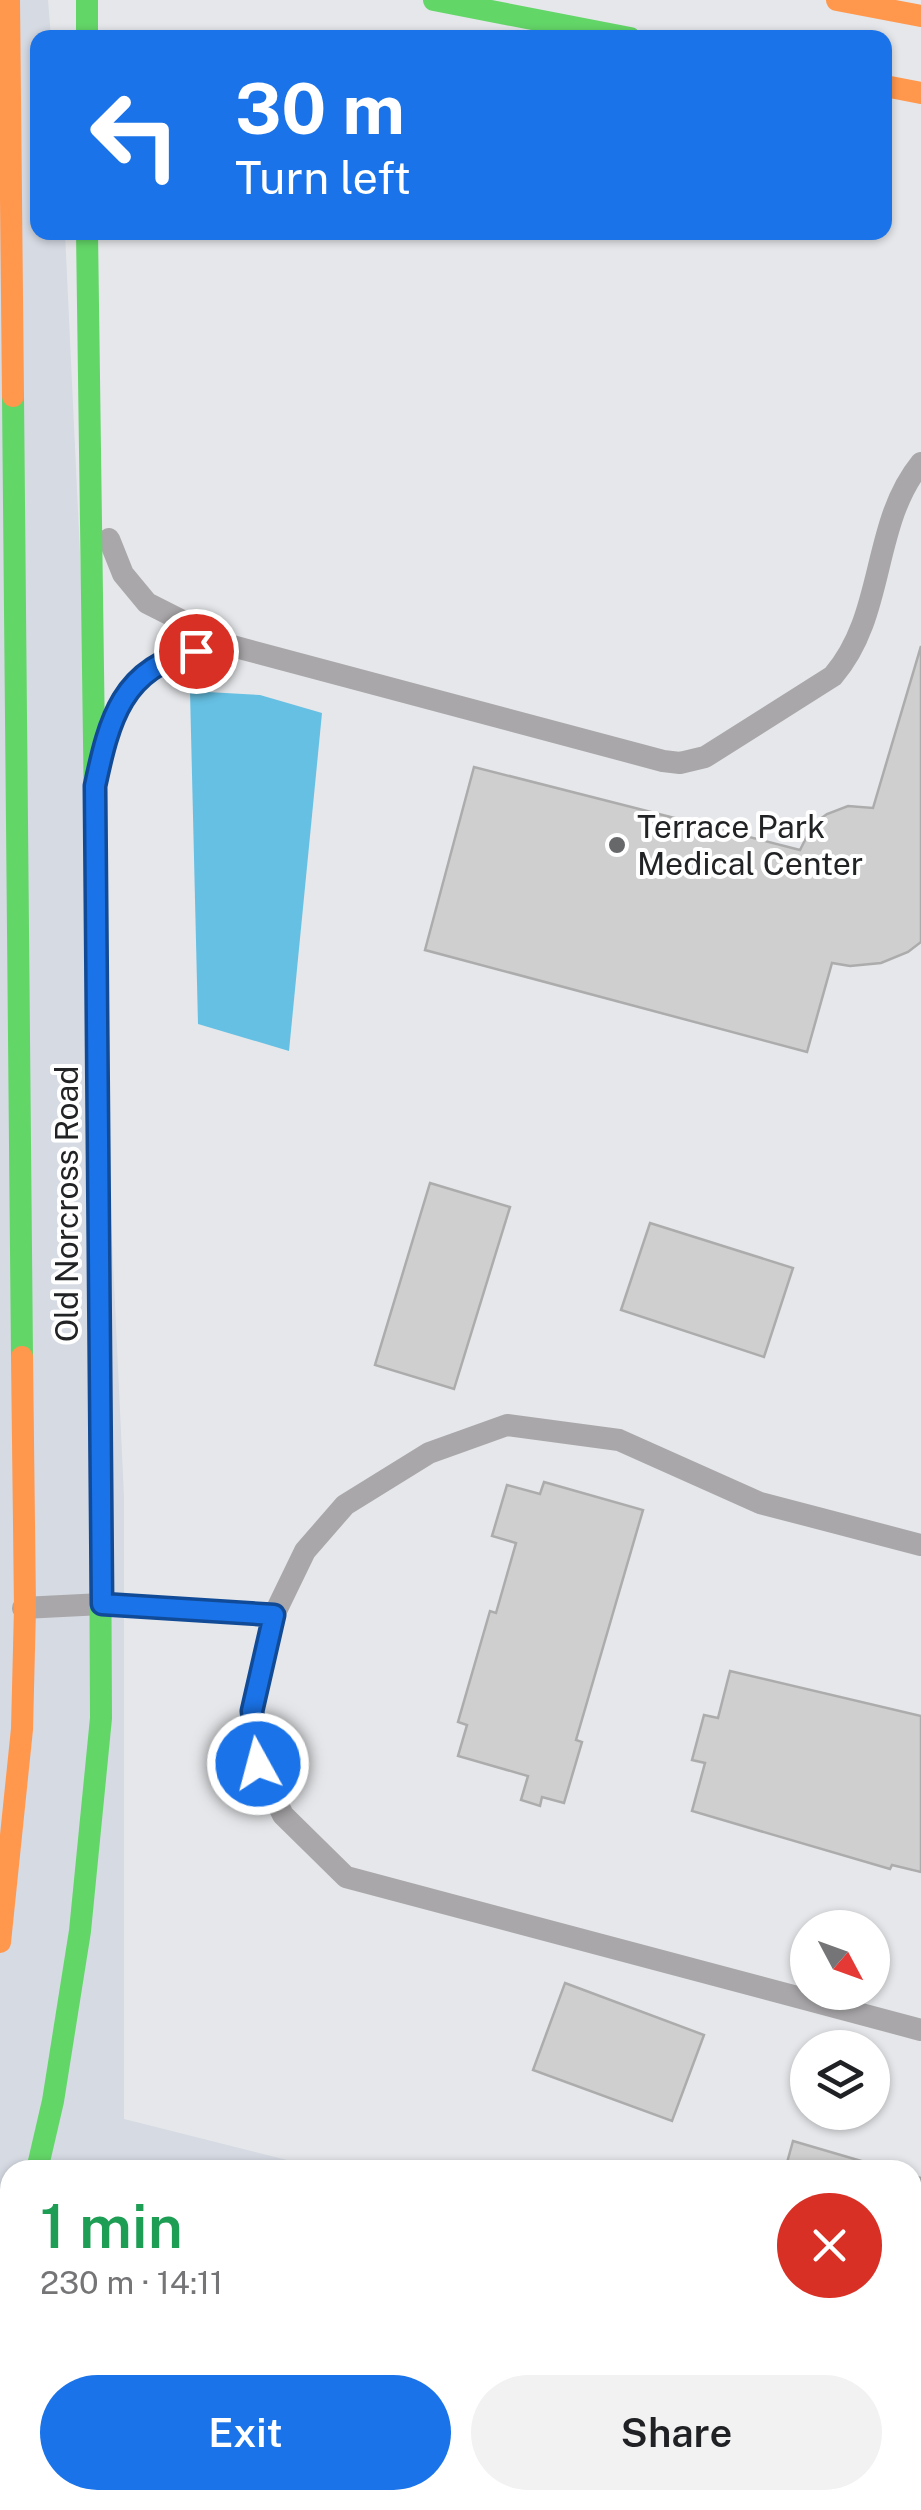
<!DOCTYPE html>
<html lang="en">
<head>
<meta charset="utf-8">
<style>
  body { margin:0; font-family:"Public Sans",sans-serif; background:#f2f2f2; color:#202124; height:100vh; display:flex; flex-direction:column; font-size:38px; white-space:nowrap }
  * { box-sizing:border-box; margin:0 }
  p { font-size:32px; color:#757577 }
  .icon { flex:none; width:55px; height:55px; fill:none; stroke:currentColor; stroke-width:2; stroke-linecap:round; stroke-linejoin:round }
  .map { position:relative; flex:1; overflow:hidden }
  .details { position:absolute; left:0px; top:2160px; width:922px; height:350px; display:flex; flex-direction:column; background:#fff; border-radius:30px 30px 0 0; box-shadow:0 2px 8px #0004 }
  .details>* { flex:none }
  .banner { position:absolute; left:30px; top:30px; width:862px; height:210px; border-radius:20px; box-shadow:0 2px 8px #0004; background:#1a73e8; color:#fff; overflow:hidden }
  .needle { width:65px; rotate:131deg }
  .controls { position:absolute; left:790px; top:1910px; display:grid; gap:20px }
  .controls a { display:grid; place-items:center; width:100px; height:100px; border-radius:50%; background:#fff; box-shadow:0 2px 8px #0004; font-size:50px }
  .pin { position:absolute; display:grid; place-items:center; width:85px; height:85px; color:#fff; margin:-42px; border:5px solid #fff; border-radius:50%; box-shadow:0 2px 10px #0007 }
  .me { position:absolute; width:110px; margin:-55px; rotate:353deg; stroke-linejoin:round; filter:drop-shadow(0 0 8px #0008) }
  .turn { display:flex; align-items:center; gap:35px; height:210px; padding:0 40px; font-size:45px }
  .turn .icon { width:130px; height:130px; stroke-width:2.5 }
  .turn b { display:block; font-size:70px; line-height:85px }
  .round { display:grid; place-items:center; flex:none; width:105px; height:105px; border-radius:52px; background:#f2f2f2 }
  .summary { display:flex; align-items:center; justify-content:space-between; height:170px; padding:0 40px }
  h1 { font-size:60px; font-weight:600; line-height:75px; color:#1e9e55 }
  .button { display:flex; gap:20px; margin-top:auto; padding:20px 40px }
  .button a { flex:1; height:115px; border-radius:60px; background:#1a73e8; color:#fff; font-size:40px; font-weight:600; line-height:115px; text-align:center }
  .button a+a { background:#f2f2f2; color:#202124 }
  .map>svg:first-child { display:block }
  .built { fill:#d5dae3 }
  .green { fill:#b4dbbd }
  .water { fill:#66c0e3 }
  .building { fill:#d0cfd0; stroke:#acacac; stroke-width:2.5 }
  .lines { fill:none; stroke-linecap:round; stroke-linejoin:round }
  .lane { stroke:#a9a7a9; stroke-width:22 }
  .fast { stroke:#63d668; stroke-width:22 }
  .slow { stroke:#ff974d; stroke-width:22 }
  .route-casing { stroke:#114b97; stroke-width:25 }
  .route { stroke:#1a73e8; stroke-width:18 }
  .poi-dot { fill:#66686a; stroke:#fff; stroke-width:4 }
  .labels { text-anchor:middle; stroke-width:8; stroke-linejoin:round; paint-order:stroke }
  .poi-label { font-size:32px; fill:#212325; stroke:#fff; text-anchor:start }
  .street-label { font-size:32px; fill:#212325; stroke:#fff }
</style>
</head>
<body>
<div class="map">
<svg width="921" height="2510" viewBox="0 0 921 2510">
  <rect width="100%" height="100%" fill="#e5e7ea"/>
  <path class="built" d="M0,0H48L51,37L38,38V232L65,233L124,1497V2119L327,2170H10V2500H912L913,2316L921,2318V2510H0Z"/>
  <path class="green" d="M912,2305L921,2307V2404L913,2401Z"/>
  <path class="water" d="M190,691L260,695L322,713L289,1051L198,1024Z"/>
  <path class="building" d="M921,646V942L908,952L881,963L850,966L832,963L807,1052L425,950L474,767L800,850L813,824L827,814L848,806L873,808Z
    M430,1183L510,1207L454,1389L375,1365Z
    M650,1223L793,1268L764,1357L621,1310Z
    M544,1482L643,1510L576,1740L582,1742L564,1803L542,1797L540,1806L521,1800L528,1776L458,1756L467,1725L458,1722L490,1611L496,1613L516,1543L492,1536L507,1485L540,1494Z
    M730,1671L921,1716V1872L892,1865L890,1869L692,1811L705,1763L692,1760L704,1715L718,1718Z
    M565,1983L704,2035L672,2121L533,2070Z
    M793,2141L892,2170H785Z
    M912,2176L921,2178V2279L912,2277Z
    M174,2500H560L556,2510H169Z"/>
  <g class="lines">
    <path class="lane" d="M109,539L123,574L147,603L232,646L663,761L680,763L705,757L833,676C886,615 871,524 921,463
      M110,726C139,663 166,655 232,646
      M921,1545L760,1503L619,1440L507,1425L429,1453L345,1505L305,1551L274,1615L252,1711L258,1764L283,1815L346,1877L921,2030
      M23,1608L102,1604L274,1615
      M99,2510L104,2500"/>
    <path class="fast" d="M87,0V38
      M434,0L630,38
      M87,232L98,1032
      M13,396L22,1357
      M37,2170L53,2101L80,1931L101,1718L100,1503
      M0,2313L10,2278"/>
    <path class="slow" d="M9,0L13,396
      M837,0L921,16
      M885,86L921,93
      M98,1032L100,1503
      M0,1942L22,1729L25,1608L22,1357"/>
  </g>
  <g class="lines">
    <g class="route-casing">
      <path id="route" d="M196,651C122,667 109,720 95,786L102,1604L274,1615L252,1711L258,1764"/>
    </g>
    <use href="#route" class="route"/>
  </g>
  <circle class="poi-dot" cx="617" cy="845" r="10"/>
  <g class="labels">
    <g class="poi-label">
      <text x="637" y="838">Terrace Park<tspan x="637" dy="37">Medical Center</tspan></text>
    </g>
    <g class="street-label">
      <text transform="translate(67 1204) rotate(-90)" y="11">Old Norcross Road</text>
    </g>
  </g>
</svg>
<div class="controls">
<a><svg class="needle" viewBox="-14 -14 28 28"><path d="M0-13l5 13h-10z" fill="#e53935"/><path d="M0 13l5-13h-10z" fill="#757577"/></svg></a>
<a><svg class="icon" aria-label="layers" viewBox="0 0 24 24"><path d="M12 4l9 5-9 5-9-5zM3 14l9 5 9-5"/></svg></a>
</div>
<div class="pin" style="left:196px;top:651px;background:#d93025"><svg class="icon" aria-label="arrive" viewBox="0 0 24 24"><path d="M6 21V4h12l-3 4 3 4H6"/></svg></div>
<svg class="me" style="left:258px;top:1764px" viewBox="-20 -20 40 40"><circle r="17" fill="#1a73e8" stroke="#fff" stroke-width="3"/><path d="M0-11L8 9 0 5-8 9z" fill="#fff"/></svg>
<div class="banner">
<div class="turn"><svg class="icon" aria-label="left" viewBox="0 0 24 24"><path d="M17 20v-9H6M10 6l-5 5 5 5"/></svg><div><b>30 m</b>Turn left</div></div>
</div>
<section class="details">
<div class="summary"><div><h1>1 min</h1><p>230 m · 14:11</p></div><a class="round" style="background:#d93025;color:#fff"><svg class="icon" aria-label="close" viewBox="0 0 24 24"><path d="M6 6l12 12M18 6L6 18"/></svg></a></div>
<div class="button"><a>Exit</a><a>Share</a></div>
</section>
</div>
</body>
</html>
